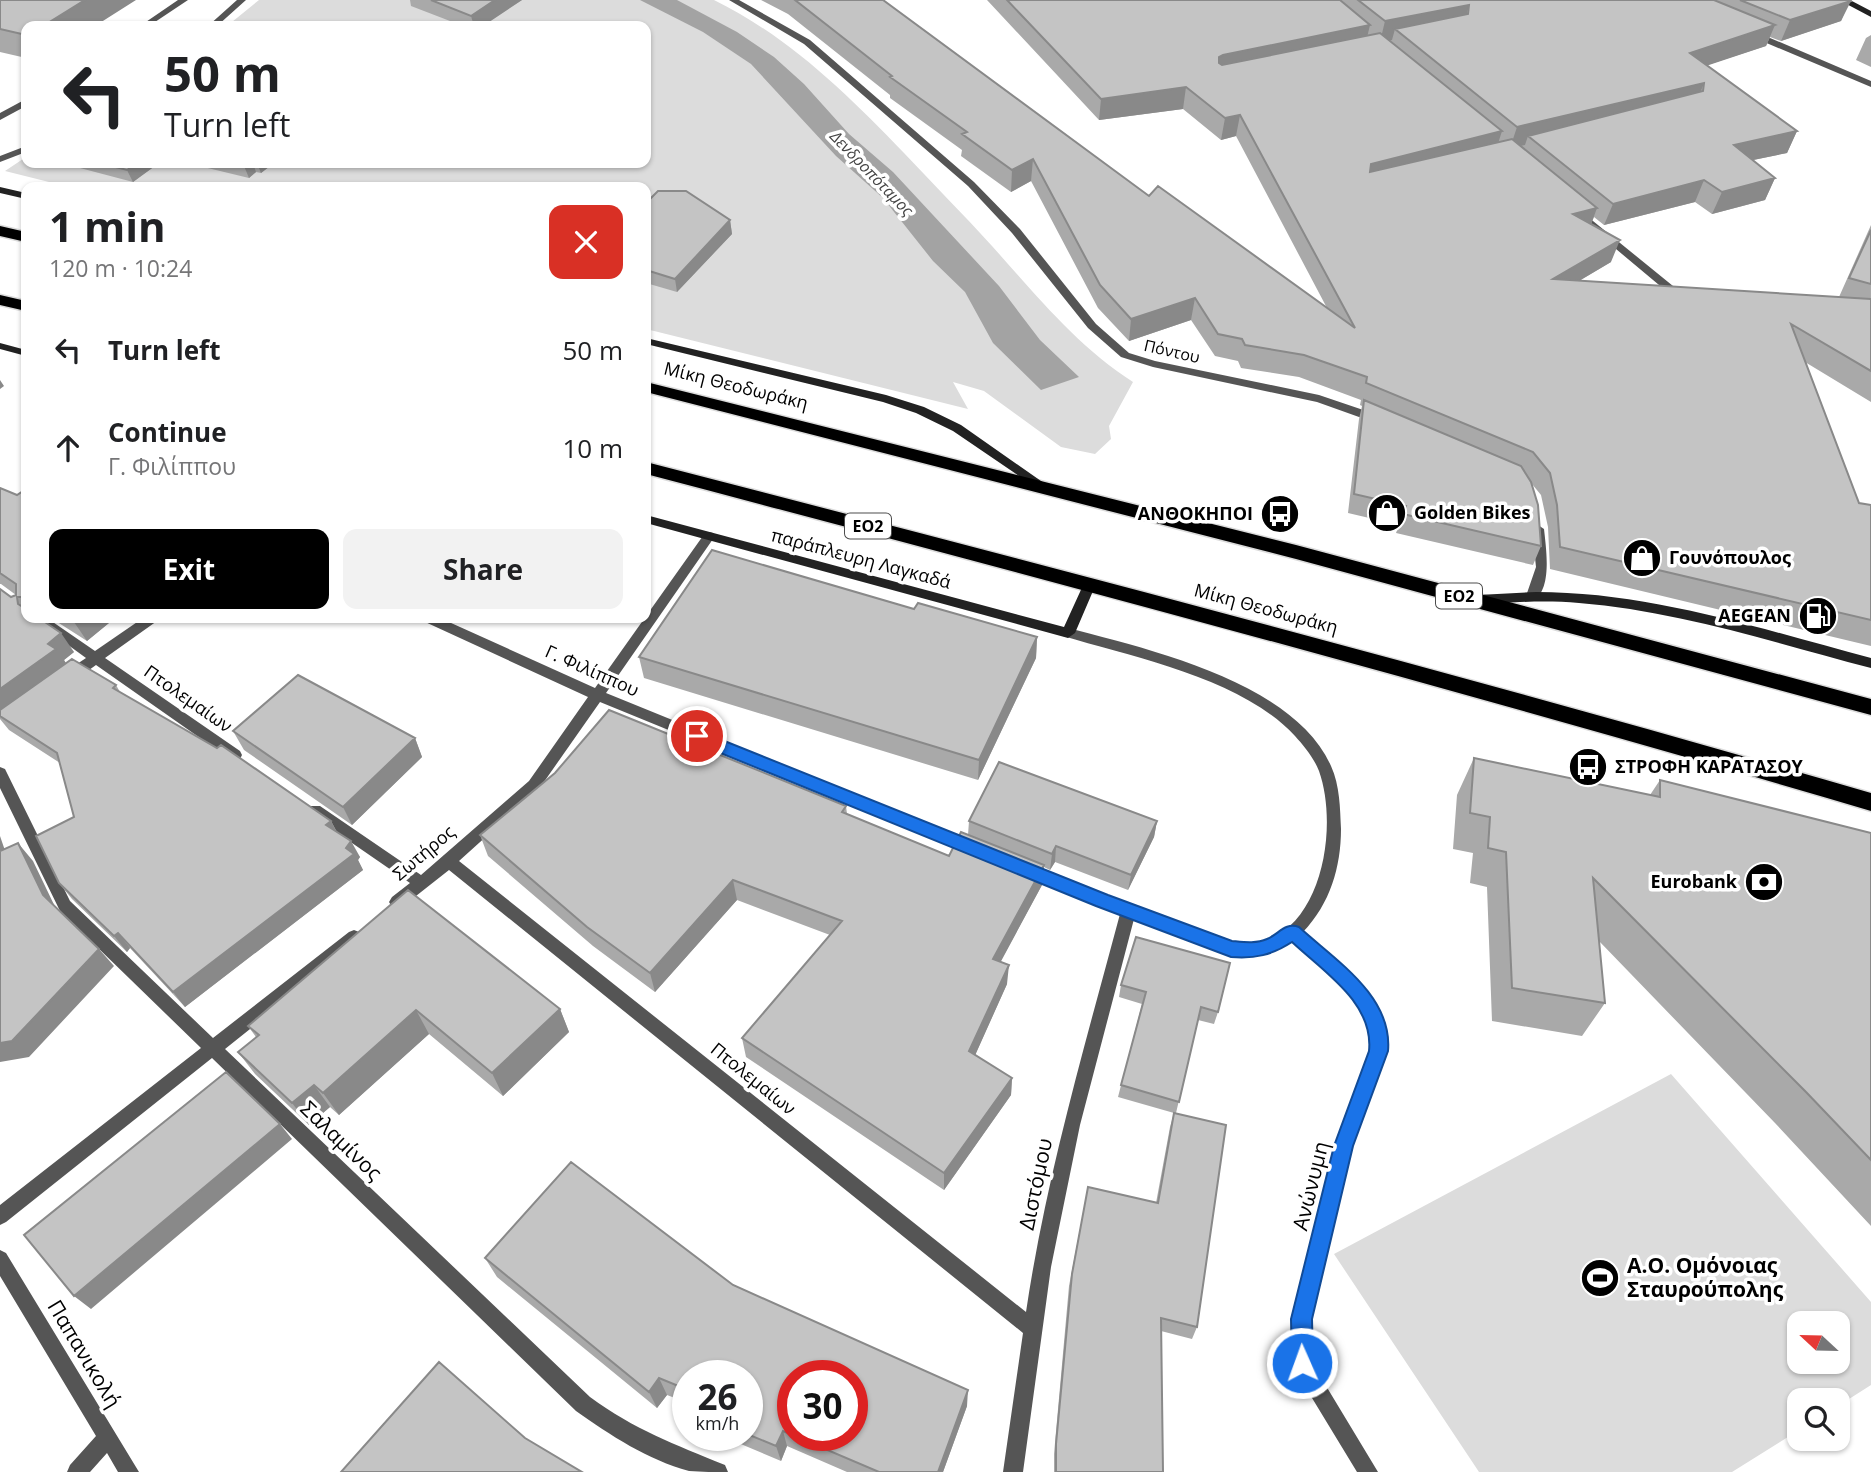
<!DOCTYPE html>
<html lang="en">
<head>
<meta charset="utf-8">
<style>
  body { margin:0; font-family:"Open Sans",sans-serif; background:#f2f2f2; color:#202124; height:100vh; display:flex; flex-direction:column; font-size:26px; white-space:nowrap }
  * { box-sizing:border-box; margin:0 }
  p { font-size:23px; color:#757577 }
  .icon { flex:none; width:38px; height:38px; fill:none; stroke:currentColor; stroke-width:2; stroke-linecap:round; stroke-linejoin:round }
  .map { position:relative; flex:1; overflow:hidden }
  .drawer { position:absolute; left:21px; top:182px; width:630px; height:441px; display:flex; flex-direction:column; background:#fff; border-radius:14px; box-shadow:0 2px 5px #0004 }
  .drawer>* { flex:none }
  .banner { position:absolute; left:21px; top:21px; width:630px; height:147px; border-radius:14px; box-shadow:0 2px 5px #0004; background:#fff; color:#202124; overflow:hidden }
  .needle { width:46px; rotate:292deg }
  .controls { position:absolute; left:1787px; top:1311px; display:grid; gap:14px }
  .controls a { display:grid; place-items:center; width:63px; height:63px; border-radius:14px; background:#fff; box-shadow:0 2px 5px #0004; font-size:35px }
  .speed { position:absolute; left:672px; top:1360px; display:flex; gap:14px; font-size:35px; font-weight:700; text-align:center }
  .speed>* { display:grid; place-content:center; width:91px; height:91px; border-radius:50%; background:#fff; box-shadow:0 2px 5px #0004; line-height:1 }
  .speed small { font-size:18px; font-weight:400 }
  .speed .limit { border:10px solid #d22; background:#fff; color:#111 }
  .pin { position:absolute; display:grid; place-items:center; width:60px; height:60px; color:#fff; margin:-30px; border:4px solid #fff; border-radius:50%; box-shadow:0 2px 7px #0007 }
  .me { position:absolute; width:77px; margin:-38px; rotate:358deg; stroke-linejoin:round; filter:drop-shadow(0 0 5px #0008) }
  .turn { display:flex; align-items:center; gap:24px; height:147px; padding:0 28px; font-size:32px }
  .turn .icon { width:91px; height:91px; stroke-width:2.5 }
  .turn b { display:block; font-size:49px; line-height:60px }
  .round { display:grid; place-items:center; flex:none; width:74px; height:74px; border-radius:14px; background:#f2f2f2 }
  .headline { display:flex; align-items:center; justify-content:space-between; height:119px; padding:0 28px }
  h1 { font-size:42px; font-weight:700; line-height:52px }
  .primary-button { display:flex; gap:14px; margin-top:auto; padding:14px 28px }
  .primary-button a { flex:1; height:80px; border-radius:14px; background:#000; color:#fff; font-size:28px; font-weight:700; line-height:80px; text-align:center }
  .primary-button a+a { background:#f2f2f2; color:#202124 }
  ul { padding:0; list-style:none }
  li { display:flex; align-items:center; gap:21px; height:98px; padding:0 28px }
  li div { flex:1 }
  li b { display:block; font-size:26px }
  li em { font-style:normal }
  .map>svg:first-child { display:block }
  .green { fill:#dcdcdc; fill-rule:evenodd }
  .water { fill:#a3a3a3 }
  .lines { fill:none; stroke-linecap:round; stroke-linejoin:round }
  .highway-casing { stroke:#dbdbdb; stroke-width:3 }
  .lane { fill:#555; fill-rule:evenodd }
  .street { fill:#555; fill-rule:evenodd }
  .secondary { fill:#222; fill-rule:evenodd }
  .highway { fill:#000; fill-rule:evenodd }
  .wall { fill:#a9a9a9 }
  .shaded-wall { fill:#898989 }
  .building { fill:#c4c4c4; stroke:#898989; stroke-width:2; fill-rule:evenodd }
  .route { fill:#1a73e8; stroke:#114b97; stroke-width:2 }
  .labels { text-anchor:middle; stroke-width:7; stroke-linejoin:round; paint-order:stroke }
  .far-water-label { font-size:16px; font-style:italic; fill:#444; stroke:#fff }
  .far-street-label { font-size:16px; fill:#000; stroke:#fff }
  .shield { fill:#fff; stroke:#4c4c4c; stroke-width:2 }
  .shield-label { font-size:16px; font-weight:bold; fill:#000 }
  .street-label { font-size:18px; fill:#000; stroke:#fff }
  .poi-label { font-size:18px; font-weight:bold; fill:#000; stroke:#fff; text-anchor:start }
  .near-street-label { font-size:21px; fill:#000; stroke:#fff }
  .near-poi-label { font-size:21px; font-weight:bold; fill:#000; stroke:#fff; text-anchor:start }
</style>
</head>
<body>
<div class="map">
<svg width="1871" height="1472" viewBox="0 0 1871 1472">
  <rect width="100%" height="100%" fill="#fff"/>
  <path class="green" d="M259,0H714C789,37 846,93 904,153C933,184 963,214 992,246C1036,295 1077,346 1133,382L1109,426L1111,439L1095,454L1061,447L984,391L953,382L968,409L646,329V187H69L5,171L26,157V163H646V26H227Z
    M1671,1074L1871,1302V1385L1838,1406V1400H1799V1430L1732,1472H1479L1334,1254ZM1838,1323V1362H1799V1323Z"/>
  <path class="water" d="M640,0H677L737,32L774,57L804,84L849,134L893,172L999,286L1040,340L1079,377L1041,390L993,343L965,292L933,261L883,198L836,156L751,64L703,32Z"/>
  <g class="lines">
    <g class="highway-casing">
      <path id="highway" d="M0,226L26,232V242L0,236Z
        M0,295L26,301V311L0,305Z
        M646,382L1296,545L1871,699V715L1296,559L646,392Z
        M646,462C1056,568 1465,675 1871,793V811C1465,691 1055,582 646,474Z"/>
    </g>
    <path class="lane" d="M178,0H188L149,26H140Z
      M26,99V106L0,120V113Z"/>
    <path class="street" d="M237,0H246L217,26H208Z
      M729,0H739L810,40L974,182L1020,229L1096,324L1129,353L1155,361L1319,395L1381,416V422H1373L1317,402L1153,367L1121,357L1088,328L1012,233L968,186L804,44Z
      M1750,32H1756L1871,81V87L1750,36Z
      M26,146V152L0,162V156Z
      M1577,208L1673,286L1686,292V296H1678L1665,290L1573,213L1572,211Z
      M1538,525L1544,529C1546,548 1553,591 1532,601L1526,596L1536,567L1532,529Z
      M709,532L713,533L715,536L713,539L606,693L977,844L979,848L977,852L972,854L967,852L600,702L539,789L459,861L1026,1312C1046,1177 1085,1045 1120,914L1021,874L1018,870L1021,866L1026,864L1031,866L1217,938C1313,971 1343,839 1319,771C1314,758 1304,746 1295,736C1241,678 1136,658 1063,636L1061,633L1068,628C1148,649 1294,682 1331,766C1340,786 1340,808 1341,829C1341,867 1330,904 1303,932L1356,978L1378,1010L1386,1032L1387,1051L1353,1146L1310,1319L1311,1361L1378,1472H1357L1295,1370L1293,1363L1292,1319L1335,1146L1371,1051L1370,1032L1365,1017L1345,988L1292,941C1256,967 1222,954 1184,939C1168,932 1150,926 1134,919L1080,1125L1051,1267L1023,1472H1003L1023,1333L449,870L402,907L397,908L392,907L389,902L392,897L410,883L310,814L308,810L310,806H320L421,875L529,781L588,697L423,621L422,618H440L595,688L705,533Z
      M31,618H47L95,651L143,618H158L157,621L105,658L240,751L242,755L240,759H230L96,665L75,680H65L63,676L65,672L86,658Z
      M0,767L5,769L70,901L213,1038L349,932L354,930L359,932L362,937L359,942L225,1049L590,1397C635,1430 674,1444 725,1465L728,1472C716,1472 701,1472 689,1471C648,1460 610,1435 576,1411L212,1058L6,1222L0,1225V1205L201,1048L60,911L0,788Z
      M0,1250L6,1253L139,1472H118L107,1453L90,1472H67L70,1465L96,1436L0,1276Z"/>
    <path class="secondary" d="M1839,0H1850L1871,11V17Z
      M0,187L26,193V199L0,193Z
      M646,338L886,395L924,407L961,425L1051,488L1049,491H1041L953,431L916,413L883,402L646,344Z
      M0,343L26,350V356L0,349Z
      M646,515L1064,627L1085,581H1095L1096,584L1075,633L1068,638L646,523Z
      M1536,592C1651,592 1761,629 1871,658V668C1775,643 1679,611 1579,603C1546,600 1512,602 1478,605L1472,600L1478,595Z"/>
    <use href="#highway" class="highway"/>
  </g>
  <path class="wall" d="M0,0L26,26V58L0,52Z
    M410,0H522L483,26H463L411,6Z
    M761,0H883L1149,196L1327,308L1236,136L1221,140L1183,109L1099,120L987,0H1850L1841,21L1781,41L1770,37L1766,46L1707,65L1797,131L1787,153L1753,160L1775,178L1765,200L1712,214L1695,202L1604,225L1594,217L1591,224L1611,262L1579,281L1839,297L1871,225V402L1805,362L1859,503L1871,505V646L1550,569L1548,527L1541,495L1532,484L1541,546L1533,565L1396,533L1399,525L1348,513L1359,419L1362,406L1360,405L1361,400L1299,377L1241,368L1238,361L1215,356L1191,320L1129,341L1098,308L1031,181L1011,192L961,156L962,150L890,98V95L788,14Z
    M1871,35V67L1856,60L1866,38Z
    M61,163H159L133,182Z
    M187,163H274L261,173L256,172L249,178Z
    M646,203L730,220L732,234L677,292L646,283Z
    M0,488L17,495L26,489V618L74,652L64,660L66,664L116,685L120,692L331,821L337,832L360,857L358,860L363,870L185,1007L130,948L127,952L72,899L59,883L74,817L60,763L9,730L0,719V589L11,597L16,595L1,584H0Z
    M51,618H115L87,641Z
    M1037,637L1036,658L978,780L644,678L639,657Z
    M233,731L415,738L422,757L352,825L244,750Z
    M1474,758L1650,795L1660,780L1871,833V1226L1775,1123L1599,941L1605,1003L1582,1036L1492,1021L1487,887L1470,883L1473,853L1453,849L1457,795Z
    M846,806L847,814L949,856L968,835L969,821H1157L1154,837L1128,890L1055,862L1050,870L1044,867L1042,885L1000,962L1007,984L975,1055L1012,1078L1011,1095L944,1190L746,1057L742,1038L830,935L737,900L655,992L593,946L488,856L480,835Z
    M408,890L560,1009L569,1032L503,1096L429,1034L339,1115L330,1107L309,1125L255,1074L238,1052L256,1037L248,1026Z
    M1121,985L1218,1012L1214,1024L1198,1020L1176,1113L1197,1327L1192,1339L1161,1331L1163,1472H1054V1454L1069,1286L1088,1187L1156,1203L1170,1127L1174,1113L1118,1097L1142,1004L1119,997Z
    M485,1258L733,1285L967,1406L943,1472H847L787,1446L781,1461L736,1442L733,1435H747V1376H688V1403L667,1395L657,1408L497,1277Z"/>
  <path class="shaded-wall" d="M85,0H136L95,26H43Z
    M495,0H522L483,26H474L471,16Z
    M1851,1L1841,21L1781,41L1790,20Z
    M1469,5L1464,26L1395,29L1392,40L1380,42L1385,21Z
    M1370,25L1365,46L1216,78L1219,57L1223,55Z
    M1775,25L1766,46L1682,74L1690,53Z
    M1704,83L1696,104L1528,136L1525,145L1510,148L1517,127Z
    M1186,87L1183,109L1099,120L1101,99Z
    M1240,115L1236,136L1221,140L1225,118Z
    M1502,131L1495,153L1365,185L1371,164Z
    M1797,131L1787,153L1724,166L1734,145Z
    M1033,159L1031,181L1011,192L1012,170Z
    M137,163H159L133,182L127,170Z
    M248,163H253L256,172L249,178L244,166Z
    M257,163H274L261,173Z
    M1775,178L1765,200L1712,214L1722,192Z
    M1704,180L1695,202L1604,225L1613,204Z
    M1597,208L1589,230L1573,214Z
    M730,220L732,234L677,292L675,279Z
    M1620,240L1611,262L1545,301L1553,279Z
    M1195,298L1191,320L1129,341L1131,319Z
    M0,380L4,386L0,389Z
    M80,618H115L87,641L74,622Z
    M61,633L74,652L64,660L69,668L0,716V689L48,644Z
    M1037,637L1036,658L978,780L979,760Z
    M415,738L422,757L352,825L343,807Z
    M331,821L339,837L326,825Z
    M1157,821L1154,837L1128,890L1131,875Z
    M0,836L12,871L0,857Z
    M351,841L360,857L358,860L363,870L185,1007L173,992L346,848Z
    M18,843L33,861L58,913L43,895Z
    M1056,846L1055,862L1050,870L1052,854Z
    M1044,865L1042,885L992,978L993,959Z
    M733,880L737,900L655,992L650,973Z
    M118,933L130,948L127,952L114,936Z
    M99,949L114,966L29,1057L0,1062V1043Z
    M1009,965L1007,984L969,1069V1051Z
    M560,1009L569,1032L503,1096L492,1073Z
    M416,1010L429,1034L339,1115L323,1093Z
    M1012,1078L1011,1095L944,1190V1173Z
    M314,1085L330,1107L309,1125L292,1103Z
    M280,1124L292,1139L91,1309L74,1296Z
    M659,1378L667,1395L657,1408L649,1392Z
    M968,1390L967,1406L943,1472H938Z
    M783,1431L787,1446L781,1461L776,1446Z"/>
  <path class="building" d="M0,0H85L43,26H26V35L0,29Z
    M431,0H495L471,16Z
    M795,0H883L1149,196L1158,186L1355,328L1240,115L1225,118L1186,87L1101,99L1007,0H1340L1370,25L1223,55L1219,57V63L1222,65L1380,33L1502,131L1371,164L1370,172L1512,139L1597,208L1573,214L1620,240L1553,279L1871,299V371L1791,324L1859,503L1871,505V620L1560,547L1557,505L1550,473L1533,452L1366,383L1367,377L1304,355L1245,345L1242,339L1218,334L1195,298L1131,319L1100,285L1033,159L1012,170L962,134L967,132L890,77L892,76Z
    M1358,0H1714L1775,25L1690,53L1797,131L1734,145L1775,178L1722,192L1704,180L1613,204L1528,136L1703,91L1704,83L1517,127L1395,29L1468,14L1469,5L1385,21Z
    M1740,0H1850L1851,1L1790,20Z
    M100,163H137L127,170Z
    M231,163H248L244,166Z
    M658,191H686L730,220L675,279L646,270V203Z
    M1871,230V284L1849,278Z
    M1364,400L1521,466L1531,482L1538,505L1541,546L1403,514L1406,506L1354,494Z
    M0,488L17,495L26,489V597H17L18,604L26,609V618H39L61,633L48,644L56,649L0,689V589L11,597L16,595V584L0,573Z
    M712,550L914,609L918,603L1037,637L979,760L639,657Z
    M67,618H80L74,622Z
    M72,659L116,685L113,688L217,748L221,745L331,821L326,825L351,841L346,848L354,854L173,992L118,933L114,936L59,883L36,836L74,817L57,753L0,716V710Z
    M298,675L415,738L343,807L233,731Z
    M609,710L846,806L842,812L949,856L961,832L1044,865L993,959L1009,965L969,1051L1012,1078L944,1173L742,1038L842,921L733,880L650,973L587,927L480,835L555,773Z
    M1474,758L1660,797V780L1871,833V1160L1806,1092L1593,878L1605,1003L1512,988L1506,852L1488,848L1490,817L1470,813Z
    M999,762L1157,821L1131,875L1056,846L1052,854L969,821Z
    M18,843L43,895L99,949L12,1041L0,1043V851Z
    M408,890L560,1009L492,1073L416,1010L323,1093L314,1085L292,1103L238,1052L259,1035L248,1026Z
    M1136,937L1230,963L1218,1012L1201,1007L1179,1102L1121,1085L1146,992L1121,985Z
    M226,1072L280,1124L74,1296L24,1235Z
    M1174,1113L1226,1125L1197,1327L1161,1318L1163,1472H1056V1444L1072,1274L1088,1187L1158,1203Z
    M571,1162L733,1285L968,1390L938,1472H879L783,1431L776,1446L747,1434V1376H688V1390L659,1378L649,1392L485,1258ZM793,1376H852V1435H793Z
    M439,1362L525,1438L582,1472H341Z"/>
  <path class="route" d="M697,730L1108,895L1232,941C1243,942 1256,944 1267,939C1279,934 1285,922 1299,927C1335,960 1393,996 1388,1051L1353,1146L1312,1319L1313,1363L1310,1371L1302,1374L1295,1371L1292,1363L1291,1319L1334,1146L1369,1051C1374,1003 1324,972 1292,942C1272,955 1255,959 1231,957L1096,906L691,741L689,736L691,732Z"/>
  <defs>
    <g id="shop-disc" transform="scale(2.0125)"><circle r="9.5" fill="#000" stroke="#fff"/><path d="M-5-2.5h2.3a2.7 3.5 0 0 1 5.4 0H5L5.5 6h-11ZM-1.5-2.5h3a1.5 2.3 0 0 0-3 0Z" fill="#fff"/></g>
    <g id="bus-disc" transform="scale(2.0125)"><circle r="9.5" fill="#000" stroke="#fff"/><path d="M-5-6H5V4H4V6H2V4H-2V6H-4V4H-5ZM-3.5-4V0h7V-4ZM-3.5 1.2v1.5H-2V1.2ZM2 1.2v1.5H3.5V1.2Z" fill="#fff"/></g>
    <g id="fuel-disc" transform="scale(2.0125)"><circle r="9.5" fill="#000" stroke="#fff"/><path d="M-5.5-6h7V0h2V4h1.3V-2.5L3-4.5l.8-.8L6-3V5H2.5V1h-1V6h-7ZM-4.2-4.7v3.2H.2V-4.7Z" fill="#fff"/></g>
    <g id="bank-disc" transform="scale(2.0125)"><circle r="9.5" fill="#000" stroke="#fff"/><path d="M-6-4H6V4H-6ZM0-2.3a2.3 2.3 0 1 0 0 4.6a2.3 2.3 0 1 0 0-4.6Z" fill="#fff"/></g>
    <g id="stadium-disc" transform="scale(2.0125)"><circle r="9.5" fill="#000" stroke="#fff"/><path d="M0-5a6.5 5 0 1 0 0 10a6.5 5 0 1 0 0-10ZM-3.5-1.8h7v3.6h-7Z" fill="#fff"/></g>
  </defs>
  <g fill-rule="evenodd">
    <use href="#shop-disc" x="1387" y="513"/>
    <use href="#bus-disc" x="1280" y="514"/>
    <use href="#shop-disc" x="1642" y="558"/>
    <use href="#fuel-disc" x="1818" y="616"/>
    <use href="#bus-disc" x="1588" y="767"/>
    <use href="#bank-disc" x="1764" y="882"/>
    <use href="#stadium-disc" x="1600" y="1278"/>
  </g>
  <g class="labels">
    <g class="far-water-label">
      <text transform="translate(872 173) rotate(46)" y="6">Δενδροπόταμος</text>
    </g>
    <g class="far-street-label">
      <text transform="translate(1172 351) rotate(13)" y="6">Πόντου</text>
    </g>
    <g class="shield">
      <rect x="845" y="513.5" width="46" height="25" rx="5"/>
      <rect x="1436" y="583.5" width="46" height="25" rx="5"/>
    </g>
    <g class="shield-label">
      <text x="868" y="532">ΕΟ2</text>
      <text x="1459" y="602">ΕΟ2</text>
    </g>
    <g class="street-label">
      <text transform="translate(736 386) rotate(14)" y="6">Μίκη Θεοδωράκη</text>
      <text transform="translate(861 559) rotate(15)" y="6">παράπλευρη Λαγκαδά</text>
      <text transform="translate(1266 609) rotate(15)" y="6">Μίκη Θεοδωράκη</text>
      <text transform="translate(592 671) rotate(24)" y="6">Γ. Φιλίππου</text>
      <text transform="translate(188 699) rotate(35)" y="6">Πτολεμαίων</text>
      <text transform="translate(424 853) rotate(-40)" y="6">Σωτήρος</text>
      <text transform="translate(753 1079) rotate(39)" y="6">Πτολεμαίων</text>
    </g>
    <g class="poi-label">
      <text x="1414" y="519">Golden Bikes</text>
      <text x="1253" y="520" text-anchor="end">ΑΝΘΟΚΗΠΟΙ</text>
      <text x="1669" y="564">Γουνόπουλος</text>
      <text x="1791" y="622" text-anchor="end">AEGEAN</text>
      <text x="1615" y="773">ΣΤΡΟΦΗ ΚΑΡΑΤΑΣΟΥ</text>
      <text x="1737" y="888" text-anchor="end">Eurobank</text>
    </g>
    <g class="near-street-label">
      <text transform="translate(341 1141) rotate(44)" y="7">Σαλαμίνος</text>
      <text transform="translate(1036 1184) rotate(-78)" y="7">Διστόμου</text>
      <text transform="translate(1311 1186) rotate(-76)" y="7">Ανώνυμη</text>
      <text transform="translate(84 1354) rotate(59)" y="7">Παπανικολή</text>
    </g>
    <g class="near-poi-label">
      <text x="1627" y="1273">Α.Ο. Ομόνοιας<tspan x="1627" dy="24">Σταυρούπολης</tspan></text>
    </g>
  </g>
</svg>
<div class="controls">
<a><svg class="needle" viewBox="-14 -14 28 28"><path d="M0-13l5 13h-10z" fill="#e53935"/><path d="M0 13l5-13h-10z" fill="#757577"/></svg></a>
<a><svg class="icon" aria-label="search" viewBox="0 0 24 24"><circle cx="10" cy="10" r="6"/><path d="M15 15l6 6"/></svg></a>
</div>
<div class="speed"><div>26<small>km/h</small></div><div class="limit">30</div></div>
<div class="pin" style="left:697px;top:736px;background:#d93025"><svg class="icon" aria-label="arrive" viewBox="0 0 24 24"><path d="M6 21V4h12l-3 4 3 4H6"/></svg></div>
<svg class="me" style="left:1302px;top:1363px" viewBox="-20 -20 40 40"><circle r="17" fill="#1a73e8" stroke="#fff" stroke-width="3"/><path d="M0-11L8 9 0 5-8 9z" fill="#fff"/></svg>
<div class="banner">
<div class="turn"><svg class="icon" aria-label="left" viewBox="0 0 24 24"><path d="M17 20v-9H6M10 6l-5 5 5 5"/></svg><div><b>50 m</b>Turn left</div></div>
</div>
<section class="drawer">
<div class="headline"><div><h1>1 min</h1><p>120 m · 10:24</p></div><a class="round" style="background:#d93025;color:#fff"><svg class="icon" aria-label="close" viewBox="0 0 24 24"><path d="M6 6l12 12M18 6L6 18"/></svg></a></div>
<ul>
<li><svg class="icon" aria-label="left" viewBox="0 0 24 24"><path d="M17 20v-9H6M10 6l-5 5 5 5"/></svg><div><b>Turn left</b></div><em>50 m</em></li>
<li><svg class="icon" aria-label="ahead" viewBox="0 0 24 24"><path d="M12 20V5M6 11l6-6 6 6"/></svg><div><b>Continue</b><p>Γ. Φιλίππου</p></div><em>10 m</em></li>
</ul>
<div class="primary-button"><a>Exit</a><a>Share</a></div>
</section>
</div>
</body>
</html>
